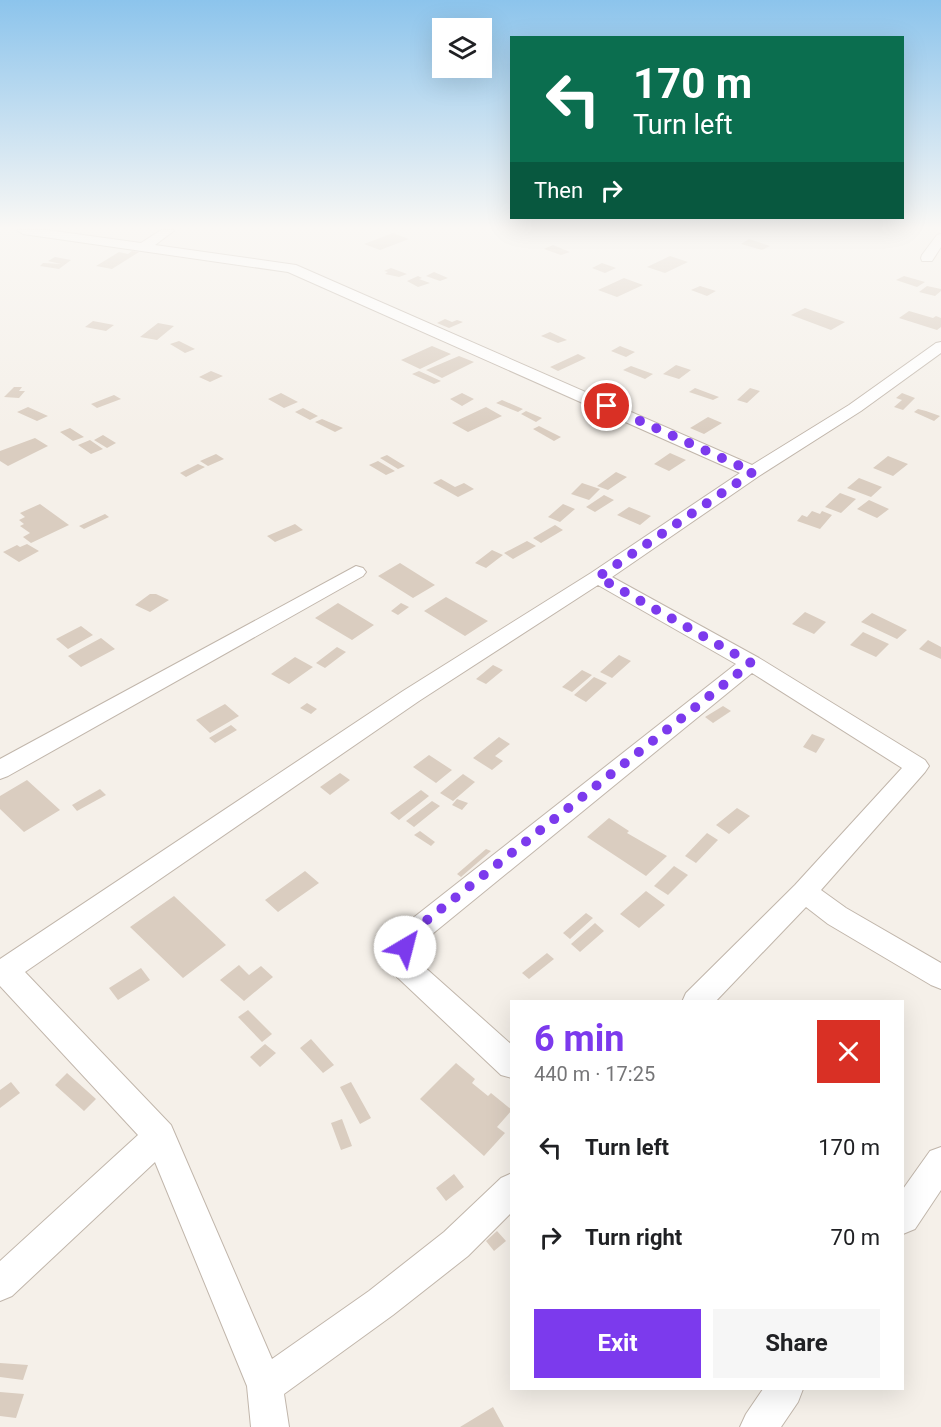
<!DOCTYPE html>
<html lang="en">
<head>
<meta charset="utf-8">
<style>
  body { margin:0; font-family:Roboto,sans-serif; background:#f6f6f6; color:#202124; height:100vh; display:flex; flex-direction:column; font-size:22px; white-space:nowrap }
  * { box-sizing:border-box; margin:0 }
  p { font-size:20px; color:#757577 }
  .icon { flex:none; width:33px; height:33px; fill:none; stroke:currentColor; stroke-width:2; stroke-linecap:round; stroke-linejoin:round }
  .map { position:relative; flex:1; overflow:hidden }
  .details { position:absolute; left:510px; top:1000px; width:394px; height:390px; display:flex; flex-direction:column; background:#fff; border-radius:0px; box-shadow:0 6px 24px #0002 }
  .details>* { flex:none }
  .top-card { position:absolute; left:510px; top:36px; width:394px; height:183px; border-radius:0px; box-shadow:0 6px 24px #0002; background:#0b6e4f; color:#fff; overflow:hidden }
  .controls { position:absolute; left:432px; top:18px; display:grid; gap:12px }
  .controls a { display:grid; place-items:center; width:60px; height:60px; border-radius:0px; background:#fff; box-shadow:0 6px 24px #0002; font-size:30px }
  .pin { position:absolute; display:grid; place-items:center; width:51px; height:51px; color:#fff; margin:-26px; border:3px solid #fff; border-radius:50%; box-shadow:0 2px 6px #0007 }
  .me { position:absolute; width:66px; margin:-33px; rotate:37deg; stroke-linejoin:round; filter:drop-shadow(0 0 4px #0008) }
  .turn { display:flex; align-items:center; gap:21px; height:126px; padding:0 24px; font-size:27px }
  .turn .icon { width:78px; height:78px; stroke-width:2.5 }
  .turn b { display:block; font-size:42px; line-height:51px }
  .then { display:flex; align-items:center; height:57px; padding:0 24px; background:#0003; gap:12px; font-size:22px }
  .round { display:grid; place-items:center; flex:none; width:63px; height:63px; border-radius:0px; background:#f6f6f6 }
  .summary { display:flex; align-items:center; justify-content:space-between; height:102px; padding:0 24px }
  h1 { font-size:36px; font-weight:700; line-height:45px; color:#7c3aed }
  .button { display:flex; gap:12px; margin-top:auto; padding:12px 24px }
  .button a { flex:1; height:69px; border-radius:0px; background:#7c3aed; color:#fff; font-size:24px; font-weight:700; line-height:69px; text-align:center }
  .button a+a { background:#f6f6f6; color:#202124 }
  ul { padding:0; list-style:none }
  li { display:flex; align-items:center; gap:18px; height:90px; padding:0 24px }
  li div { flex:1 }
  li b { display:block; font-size:22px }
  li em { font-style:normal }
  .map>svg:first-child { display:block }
  .building { fill:#dacdc0 }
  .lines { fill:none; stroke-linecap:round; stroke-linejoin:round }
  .street-casing { stroke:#c1b6ab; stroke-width:2 }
  .street { fill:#fff; fill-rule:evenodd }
  .route { stroke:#7c3aed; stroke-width:10; stroke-dasharray:0 18 }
</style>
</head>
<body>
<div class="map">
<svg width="941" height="1427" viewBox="0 0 941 1427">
  <rect width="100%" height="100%" fill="#f5f0e9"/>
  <path class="building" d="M393,233L409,239L380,250L364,244Z
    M749,239L770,246L762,250L741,244Z
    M553,245L570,252L561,255L544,249Z
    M132,251L139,252L112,269L96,266L119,252L128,254Z
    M670,256L688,262L665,273L647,267Z
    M55,257L71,260L59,269L40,266L43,263L61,264L48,261Z
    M602,263L616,268L605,273L592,268Z
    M391,268L407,274L399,277L385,274L388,272L384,271Z
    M434,272L448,278L440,281L426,276Z
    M418,276L422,278L419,279L430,283L418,287L407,281Z
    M904,276L925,282L917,287L896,280Z
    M624,278L643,285L617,297L598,290Z
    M700,286L716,291L707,296L691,290Z
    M927,286L941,289V291L935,296L919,292Z
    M805,308L845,322L831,330L791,315Z
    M909,311L933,318L936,316L941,318V327L937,330L899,318Z
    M445,319L452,322L457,320L463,322L449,328L437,323Z
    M93,321L114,325L106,331L85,327Z
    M158,323L174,326L157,340L140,337Z
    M550,332L567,340L558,343L541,336Z
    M179,341L195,349L185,353L170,344Z
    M432,346L451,354L420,369L401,360Z
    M620,346L635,352L626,357L611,351Z
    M578,354L586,358L558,371L550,367Z
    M459,356L474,362L442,378L426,370Z
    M676,365L691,370L679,379L663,374Z
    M631,366L653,374L645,379L623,370Z
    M211,371L223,376L210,382L199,377Z
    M419,371L441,381L434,384L412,374Z
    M14,387H22L19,391H25L19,398L4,397Z
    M695,388L719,397L713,400L689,392Z
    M750,388L760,391L747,403L737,400Z
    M281,393L298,402L284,408L268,399Z
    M462,393L474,399L462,406L450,399Z
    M902,393L915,398L903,410L894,407L902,400L896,398Z
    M114,395L121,399L97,408L91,404Z
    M502,400L523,409L518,412L496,403Z
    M28,407L48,416L37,421L17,412Z
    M486,407L502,416L468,432L452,423Z
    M303,408L318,416L310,420L295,412Z
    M918,409L926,411L940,416L934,421L914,412Z
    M526,411L542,418L536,422L521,414Z
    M708,417L722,423L704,434L690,428Z
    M322,419L343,428L335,432L315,422Z
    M539,426L561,437L554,441L533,429Z
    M70,428L84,437L73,441L60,432Z
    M103,435L116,443L107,448L94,440Z
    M35,438L48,446L8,466L0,461V451Z
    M90,440L103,449L91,454L78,445Z
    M670,453L686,460L669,471L654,464Z
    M216,454L224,459L208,466L200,461Z
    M387,455L405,466L398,469L380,458Z
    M888,456L908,464L893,476L873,468Z
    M378,461L395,471L386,475L369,465Z
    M198,464L205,467L186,477L180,473Z
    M616,472L627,477L608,490L597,486Z
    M859,478L882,487L871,497L847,488Z
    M441,479L455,487L464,483L474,489L458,497L433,483Z
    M582,483L600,489L589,500L571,494Z
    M840,493L856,499L841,513L825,507Z
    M604,495L614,500L595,512L586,507Z
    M869,500L889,509L877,518L857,509Z
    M40,504L69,525L31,543L23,537L30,533L20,526L24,524L19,520L25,517L20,513Z
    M563,504L575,509L560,522L548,517Z
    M629,507L651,516L640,525L617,515Z
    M812,511L820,514L822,511L832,515L820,529L797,521L802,515L807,517Z
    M105,514L109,517L84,529L79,526Z
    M295,524L303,530L275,542L267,536Z
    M555,525L563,530L541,543L533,538Z
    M527,541L536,546L513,559L504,553Z
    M27,544L39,551L19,562L3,552L17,545L20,547Z
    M492,550L503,555L486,568L475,563Z
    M400,563L435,585L413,598L378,576Z
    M150,594H156L169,600L150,612L135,605Z
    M446,597L488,621L465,636L424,611Z
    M338,603L374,625L352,640L315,618Z
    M401,603L409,607L398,615L391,611Z
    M805,612L826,622L814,634L792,624Z
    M872,613L907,630L897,639L861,622Z
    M81,626L93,635L68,649L56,639Z
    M863,632L889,644L876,657L850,645Z
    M101,638L115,649L81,667L68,656Z
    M928,640L941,647V659L919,649Z
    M337,647L346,652L325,668L316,663Z
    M619,655L631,661L612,678L600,672Z
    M295,657L313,667L289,684L271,674Z
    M493,665L503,670L486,684L476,679Z
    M582,670L592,675L572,692L562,687Z
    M594,677L607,683L586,702L574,695Z
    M307,703L317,709L311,714L300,708Z
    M225,704L239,716L210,733L196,720Z
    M723,706L731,711L713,723L705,717Z
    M231,725L237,730L215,743L209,738Z
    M812,734L825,739L816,753L803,747Z
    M499,737L510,744L495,756L503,761L492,770L473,758Z
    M429,755L452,770L436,783L413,767Z
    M340,773L350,780L330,795L320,787Z
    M463,774L475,782L453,801L440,793Z
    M27,780L60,810L24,832L0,809V796Z
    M100,789L106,795L77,811L72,805Z
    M421,790L429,796L399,820L390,813Z
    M457,799L468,803L462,810L452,805Z
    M432,801L440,806L414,827L406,821Z
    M737,808L750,816L729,834L716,825Z
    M609,818L629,831L627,833L667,856L646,876L587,837Z
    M420,831L435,842L431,846L414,835Z
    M707,833L718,840L696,863L685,856Z
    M486,849L491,851L461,877L457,874Z
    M674,866L688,875L668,895L654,886Z
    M305,871L319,883L278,912L265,900Z
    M646,891L665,905L639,928L620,914Z
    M174,896L226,945L183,978L130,927Z
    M586,913L593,918L570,939L563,933Z
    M595,923L604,931L580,952L571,944Z
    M547,953L554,959L529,979L522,973Z
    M239,965L249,975L261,966L273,977L244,1001L220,980Z
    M141,968L150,980L118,1000L109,988Z
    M248,1010L272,1034L262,1042L238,1017Z
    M311,1039L334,1065L323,1073L300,1048Z
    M265,1044L276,1053L260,1067L250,1057Z
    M456,1063L475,1079L472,1083L488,1096L491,1093L512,1110L497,1127L505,1133L484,1156L420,1099Z
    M67,1073L96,1099L84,1111L55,1085Z
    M11,1082L20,1093L0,1108V1090Z
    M351,1082L371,1118L360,1124L340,1087Z
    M342,1119L352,1146L341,1150L331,1123Z
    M454,1174L464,1187L446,1201L436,1188Z
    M497,1231L506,1241L494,1251L486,1241Z
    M0,1363L28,1365L23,1380L0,1377Z
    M0,1392L24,1394L16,1418L0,1416Z
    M493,1407L504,1427H460Z"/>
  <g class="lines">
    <g class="street-casing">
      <path id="street" d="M17,230H47L141,243L161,230H175L155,245L296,265L752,465L849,405L936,343L941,342V353L861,411L759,476L612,577L759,658L925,760L929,766L925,772L821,890L846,908L941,963V989L931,985L828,924L806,907L715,1002H682L686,993L795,885L902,768L752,673L420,944V963L512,1045V1078L501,1075L397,977C389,960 391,946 399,929L736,664L598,585L419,701L25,972L171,1125L272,1359L369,1291L444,1232L501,1178L512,1173V1212L468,1256L393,1315L284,1394L289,1427H251L247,1386L155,1162L12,1296L0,1301V1261L138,1135L0,986V959L403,691L591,573L740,473L288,272L23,234Z
        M941,234V247L932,261H922L921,258L922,255L937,235Z
        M356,566L363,568L366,572L363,576L8,776L0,779V759Z
        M941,1147V1190L915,1229L903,1234V1189L930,1151Z
        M763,1389H803L798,1402L781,1427H740L746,1414Z"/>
    </g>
    <use href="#street" class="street"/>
  </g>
  <linearGradient id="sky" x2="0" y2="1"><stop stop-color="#8cc4ec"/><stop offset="0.53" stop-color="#faf8f5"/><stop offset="1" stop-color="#faf8f5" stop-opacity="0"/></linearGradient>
  <rect width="941" height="430" fill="url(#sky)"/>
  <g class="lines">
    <path class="route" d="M405,947L409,937L417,928L751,663L598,577L753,472L607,406"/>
  </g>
</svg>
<div class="controls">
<a><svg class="icon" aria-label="layers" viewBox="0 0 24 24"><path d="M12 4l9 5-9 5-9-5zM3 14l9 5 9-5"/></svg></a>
</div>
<div class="pin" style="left:607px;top:406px;background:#d93025"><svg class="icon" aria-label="arrive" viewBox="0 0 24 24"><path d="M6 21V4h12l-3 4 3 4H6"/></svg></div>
<svg class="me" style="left:405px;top:947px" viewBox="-20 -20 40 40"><circle r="19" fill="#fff"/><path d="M0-13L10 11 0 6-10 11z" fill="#7c3aed"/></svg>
<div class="top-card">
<div class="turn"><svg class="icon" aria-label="left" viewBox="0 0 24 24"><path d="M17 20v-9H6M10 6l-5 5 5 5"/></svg><div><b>170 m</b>Turn left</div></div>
<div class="then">Then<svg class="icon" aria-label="right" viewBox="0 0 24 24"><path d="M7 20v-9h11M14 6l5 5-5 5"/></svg></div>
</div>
<section class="details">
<div class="summary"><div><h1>6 min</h1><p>440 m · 17:25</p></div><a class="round" style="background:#d93025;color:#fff"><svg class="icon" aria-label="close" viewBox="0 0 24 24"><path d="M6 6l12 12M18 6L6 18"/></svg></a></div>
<ul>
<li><svg class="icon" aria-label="left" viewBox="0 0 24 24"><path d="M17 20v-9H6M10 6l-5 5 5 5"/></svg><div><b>Turn left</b></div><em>170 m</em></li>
<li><svg class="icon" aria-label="right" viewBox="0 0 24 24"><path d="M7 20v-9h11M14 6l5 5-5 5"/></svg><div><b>Turn right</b></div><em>70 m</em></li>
</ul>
<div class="button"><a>Exit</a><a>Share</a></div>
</section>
</div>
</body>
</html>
